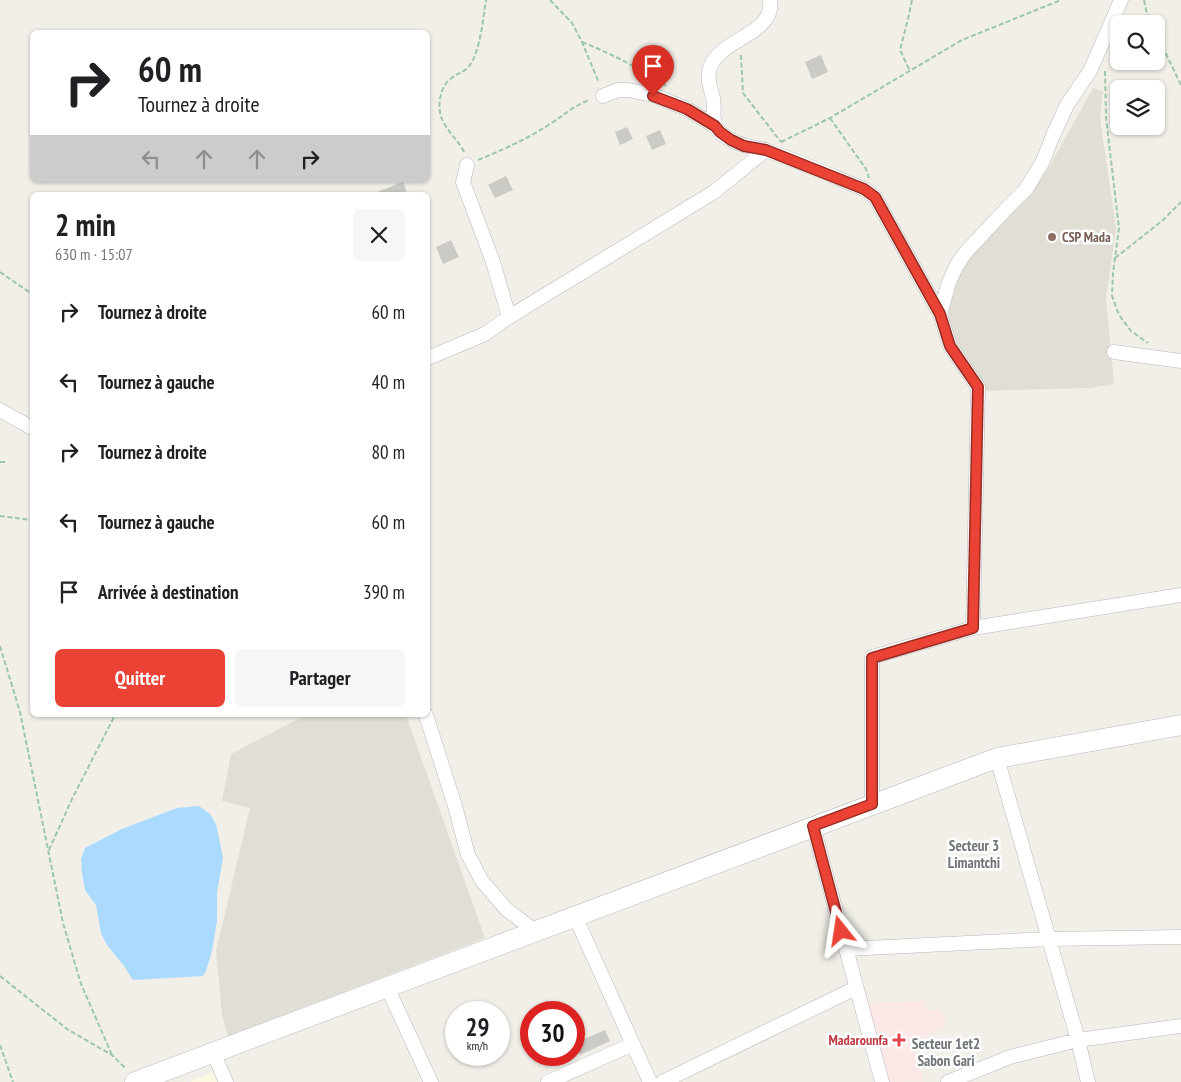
<!DOCTYPE html>
<html lang="fr">
<head>
<meta charset="utf-8">
<style>
  body { margin:0; font-family:"PT Sans Narrow",sans-serif; background:#f6f6f6; color:#202124; height:100vh; display:flex; flex-direction:column; font-size:19px; white-space:nowrap }
  * { box-sizing:border-box; margin:0 }
  p { font-size:16px; color:#757577 }
  .icon { flex:none; width:28px; height:28px; fill:none; stroke:currentColor; stroke-width:2; stroke-linecap:round; stroke-linejoin:round }
  .map { position:relative; flex:1; overflow:hidden }
  .side { position:absolute; left:30px; top:192px; width:400px; height:525px; display:flex; flex-direction:column; background:#fff; border-radius:8px; box-shadow:0 1px 4px #0004 }
  .side>* { flex:none }
  .banner { position:absolute; left:30px; top:30px; width:400px; height:152px; border-radius:8px; box-shadow:0 1px 4px #0004; background:#fff; color:#202124; overflow:hidden }
  .controls { position:absolute; left:1110px; top:15px; display:grid; gap:10px }
  .controls a { display:grid; place-items:center; width:55px; height:55px; border-radius:8px; background:#fff; box-shadow:0 1px 4px #0004; font-size:25px }
  .speed { position:absolute; left:445px; top:1001px; display:flex; gap:10px; font-size:25px; font-weight:700; text-align:center }
  .speed>* { display:grid; place-content:center; width:65px; height:65px; border-radius:50%; background:#fff; box-shadow:0 1px 4px #0004; line-height:1 }
  .speed small { font-size:12px; font-weight:400 }
  .speed .limit { border:8px solid #d22; background:#fff; color:#111 }
  .pin { position:absolute; display:grid; place-items:center; width:42px; height:42px; color:#fff; margin:-51px -21px; border-radius:50% 50% 50% 0; rotate:-45deg; box-shadow:0 0 5px #0007 }
  .pin .icon { rotate:45deg }
  .me { position:absolute; width:55px; margin:-28px; rotate:345deg; stroke-linejoin:round; filter:drop-shadow(0 0 4px #0008) }
  .turn { display:flex; align-items:center; gap:18px; height:105px; padding:0 25px; font-size:22px }
  .turn .icon { width:65px; height:65px; stroke-width:2.5 }
  .turn b { display:block; font-size:35px; line-height:42px }
  .lanes { display:flex; align-items:center; height:48px; padding:0 25px; background:#0003; justify-content:center; gap:25px; direction:ltr }
  .lanes .off { opacity:.35 }
  .round { display:grid; place-items:center; flex:none; width:52px; height:52px; border-radius:8px; background:#f6f6f6 }
  .head { display:flex; align-items:center; justify-content:space-between; height:85px; padding:0 25px }
  h1 { font-size:30px; font-weight:700; line-height:38px }
  .action { display:flex; gap:10px; margin-top:auto; padding:10px 25px }
  .action a { flex:1; height:58px; border-radius:8px; background:#ea4335; color:#fff; font-size:20px; font-weight:700; line-height:58px; text-align:center }
  .action a+a { background:#f6f6f6; color:#202124 }
  ul { padding:0; list-style:none }
  li { display:flex; align-items:center; gap:15px; height:70px; padding:0 25px }
  li div { flex:1 }
  li b { display:block; font-size:19px }
  li em { font-style:normal }
  .map>svg:first-child { display:block }
  .commercial { fill:#fef7e0 }
  .education { fill:#e1ded6 }
  .medical { fill:#fce8e6 }
  .water { fill:#aadaff }
  .building { fill:#cccac5 }
  .lines { fill:none; stroke-linecap:round; stroke-linejoin:round }
  .street-casing { stroke:#b5b8bc; stroke-width:15 }
  .secondary-casing { stroke:#b6babf; stroke-width:21 }
  .path { stroke:#9cc7a9; stroke-width:2; stroke-dasharray:5 2.5; stroke-linecap:butt }
  .street { stroke:#fff; stroke-width:14 }
  .secondary { stroke:#fff; stroke-width:20 }
  .route-casing { stroke:#982c22; stroke-width:12 }
  .route { stroke:#ea4335; stroke-width:9 }
  .education-dot { fill:#8d6e63; stroke:#fff; stroke-width:2 }
  .health-dot { fill:#e0444e; stroke:#fff; stroke-width:2 }
  .labels { text-anchor:middle; stroke-width:5; stroke-linejoin:round; paint-order:stroke }
  .education-label { font-size:14px; font-weight:bold; fill:#785e54; stroke:#fff; text-anchor:start }
  .health-label { font-size:14px; font-weight:bold; fill:#be3a42; stroke:#fff; text-anchor:end }
  .neighbourhood-label { font-size:15px; font-weight:bold; fill:#70757a; stroke:#fff }
</style>
</head>
<body>
<div class="map">
<svg width="1181" height="1082" viewBox="0 0 1181 1082">
  <rect width="100%" height="100%" fill="#f1efe8"/>
  <path class="commercial" d="M213,1073L217,1082H189Z"/>
  <path class="education" d="M1093,88L1103,91L1100,118L1116,228L1106,299L1114,384L1090,388L984,391L952,340L948,310L962,267L1048,169Z
    M306,715H406L485,938L228,1036L222,1015L216,951L250,808L222,801L231,754Z"/>
  <path class="medical" d="M925,1001L926,1011L940,1009L947,1026L923,1037L924,1044L912,1048L924,1081L886,1082L866,1005L887,1002Z"/>
  <path class="water" d="M199,806L210,814L216,824L223,858L217,892V921L212,951L206,971L203,976L133,980L124,966L107,945L101,933L96,905L85,890L82,873L81,859L85,848L122,829L177,808Z"/>
  <path class="building" d="M821,55L828,72L812,79L805,62Z
    M627,127L633,139L620,145L615,132Z
    M660,130L666,144L652,150L646,136Z
    M506,176L513,190L495,198L488,185Z
    M403,182L408,195H372V194Z
    M451,240L459,257L443,264L436,247Z
    M605,1030L610,1041L580,1055L575,1043Z"/>
  <g class="lines">
    <g class="street-casing">
      <path id="street" d="M770,0C776,36 714,39 709,72C707,81 711,89 713,98C715,106 712,116 715,125C717,131 725,137 731,140C743,147 756,147 768,151C801,162 832,176 864,189L875,197L940,314L950,346L978,387L973,628
        M603,96L618,90H628L653,95L687,109L715,126
        M467,165L463,182L493,262L509,317
        M940,314L949,282L957,265L965,253L1007,208L1026,189L1042,163L1054,133L1067,105L1090,71L1121,0
        M1114,352L1181,361
        M428,358L485,334L509,317L714,192L766,150
        M0,410L32,428
        M426,715L455,806L468,855L482,881L506,909L535,931
        M997,758L1078,1040L1088,1082
        M872,804V657L973,628L1181,595
        M813,826L882,1082
        M575,916L650,1082
        M846,949L1049,939L1181,937
        M387,987L431,1082
        M213,1052L226,1082
        M548,1082L633,1044
        M662,1082L856,988
        M948,1082L1010,1057L1078,1040L1181,1026"/>
    </g>
    <g class="secondary-casing">
      <path id="secondary" d="M135,1082L997,758L1181,725"/>
    </g>
    <path class="path" d="M550,0L572,23L582,42L599,83
      M1144,0L1147,14L1152,24
      M1156,33L1181,85
      M582,42C610,53 636,67 663,83L666,86
      M741,55L743,93L781,142
      M909,69L900,50L908,19L912,0
      M1105,71L1106,118L1119,228L1113,273L1112,296L1119,315L1131,331L1148,343
      M830,118L866,169L869,178
      M781,142L830,118L962,40L1061,0
      M464,152C454,133 436,124 440,99C441,93 443,86 448,81C458,71 465,75 473,60C481,43 483,19 486,0
      M478,160C502,150 525,140 547,126C562,117 574,105 590,100
      M1115,258L1162,221L1181,202
      M0,272L32,294
      M0,462H5
      M0,516L32,520
      M0,646L20,712L63,923L81,984L112,1055
      M49,850L72,799L115,715
      M0,976L67,1029L112,1055L126,1069
      M0,1045L13,1082"/>
    <use href="#street" class="street"/>
    <use href="#secondary" class="secondary"/>
  </g>
  <g class="lines">
    <g class="route-casing">
      <path id="route" d="M653,96L687,109L715,126L720,132L731,140L744,146L766,150L864,189L875,197L940,314L950,346L978,387L973,628L872,658V804L813,826L841,931"/>
    </g>
    <use href="#route" class="route"/>
  </g>
  <circle class="education-dot" cx="1052" cy="237" r="5"/>
  <path class="health-dot" d="M896.5 1032.5h5v5h5v5h-5v5h-5v-5h-5v-5h5z"/>
  <g class="labels">
    <g class="education-label">
      <text x="1062" y="242">CSP Mada</text>
    </g>
    <g class="health-label">
      <text x="888" y="1045">Madarounfa</text>
    </g>
    <g class="neighbourhood-label">
      <text x="974" y="851">Secteur 3<tspan x="974" dy="17">Limantchi</tspan></text>
      <text x="946" y="1049">Secteur 1et2<tspan x="946" dy="17">Sabon Gari</tspan></text>
    </g>
  </g>
</svg>
<div class="controls">
<a><svg class="icon" aria-label="search" viewBox="0 0 24 24"><circle cx="10" cy="10" r="6"/><path d="M15 15l6 6"/></svg></a>
<a><svg class="icon" aria-label="layers" viewBox="0 0 24 24"><path d="M12 4l9 5-9 5-9-5zM3 14l9 5 9-5"/></svg></a>
</div>
<div class="speed"><div>29<small>km/h</small></div><div class="limit">30</div></div>
<div class="pin" style="left:653px;top:96px;background:#d93025"><svg class="icon" aria-label="arrive" viewBox="0 0 24 24"><path d="M6 21V4h12l-3 4 3 4H6"/></svg></div>
<svg class="me" style="left:841px;top:931px" viewBox="-20 -20 40 40"><path d="M0-17L14 15 0 8-14 15z" fill="#ea4335" stroke="#fff" stroke-width="4"/></svg>
<div class="banner">
<div class="turn"><svg class="icon" aria-label="right" viewBox="0 0 24 24"><path d="M7 20v-9h11M14 6l5 5-5 5"/></svg><div><b>60 m</b>Tournez à droite</div></div>
<div class="lanes"><svg class="icon off" aria-label="left" viewBox="0 0 24 24"><path d="M17 20v-9H6M10 6l-5 5 5 5"/></svg><svg class="icon off" aria-label="ahead" viewBox="0 0 24 24"><path d="M12 20V5M6 11l6-6 6 6"/></svg><svg class="icon off" aria-label="ahead" viewBox="0 0 24 24"><path d="M12 20V5M6 11l6-6 6 6"/></svg><svg class="icon" aria-label="right" viewBox="0 0 24 24"><path d="M7 20v-9h11M14 6l5 5-5 5"/></svg></div>
</div>
<section class="side">
<div class="head"><div><h1>2 min</h1><p>630 m · 15:07</p></div><a class="round"><svg class="icon" aria-label="close" viewBox="0 0 24 24"><path d="M6 6l12 12M18 6L6 18"/></svg></a></div>
<ul>
<li><svg class="icon" aria-label="right" viewBox="0 0 24 24"><path d="M7 20v-9h11M14 6l5 5-5 5"/></svg><div><b>Tournez à droite</b></div><em>60 m</em></li>
<li><svg class="icon" aria-label="left" viewBox="0 0 24 24"><path d="M17 20v-9H6M10 6l-5 5 5 5"/></svg><div><b>Tournez à gauche</b></div><em>40 m</em></li>
<li><svg class="icon" aria-label="right" viewBox="0 0 24 24"><path d="M7 20v-9h11M14 6l5 5-5 5"/></svg><div><b>Tournez à droite</b></div><em>80 m</em></li>
<li><svg class="icon" aria-label="left" viewBox="0 0 24 24"><path d="M17 20v-9H6M10 6l-5 5 5 5"/></svg><div><b>Tournez à gauche</b></div><em>60 m</em></li>
<li><svg class="icon" aria-label="arrive" viewBox="0 0 24 24"><path d="M6 21V4h12l-3 4 3 4H6"/></svg><div><b>Arrivée à destination</b></div><em>390 m</em></li>
</ul>
<div class="action"><a>Quitter</a><a>Partager</a></div>
</section>
</div>
</body>
</html>
